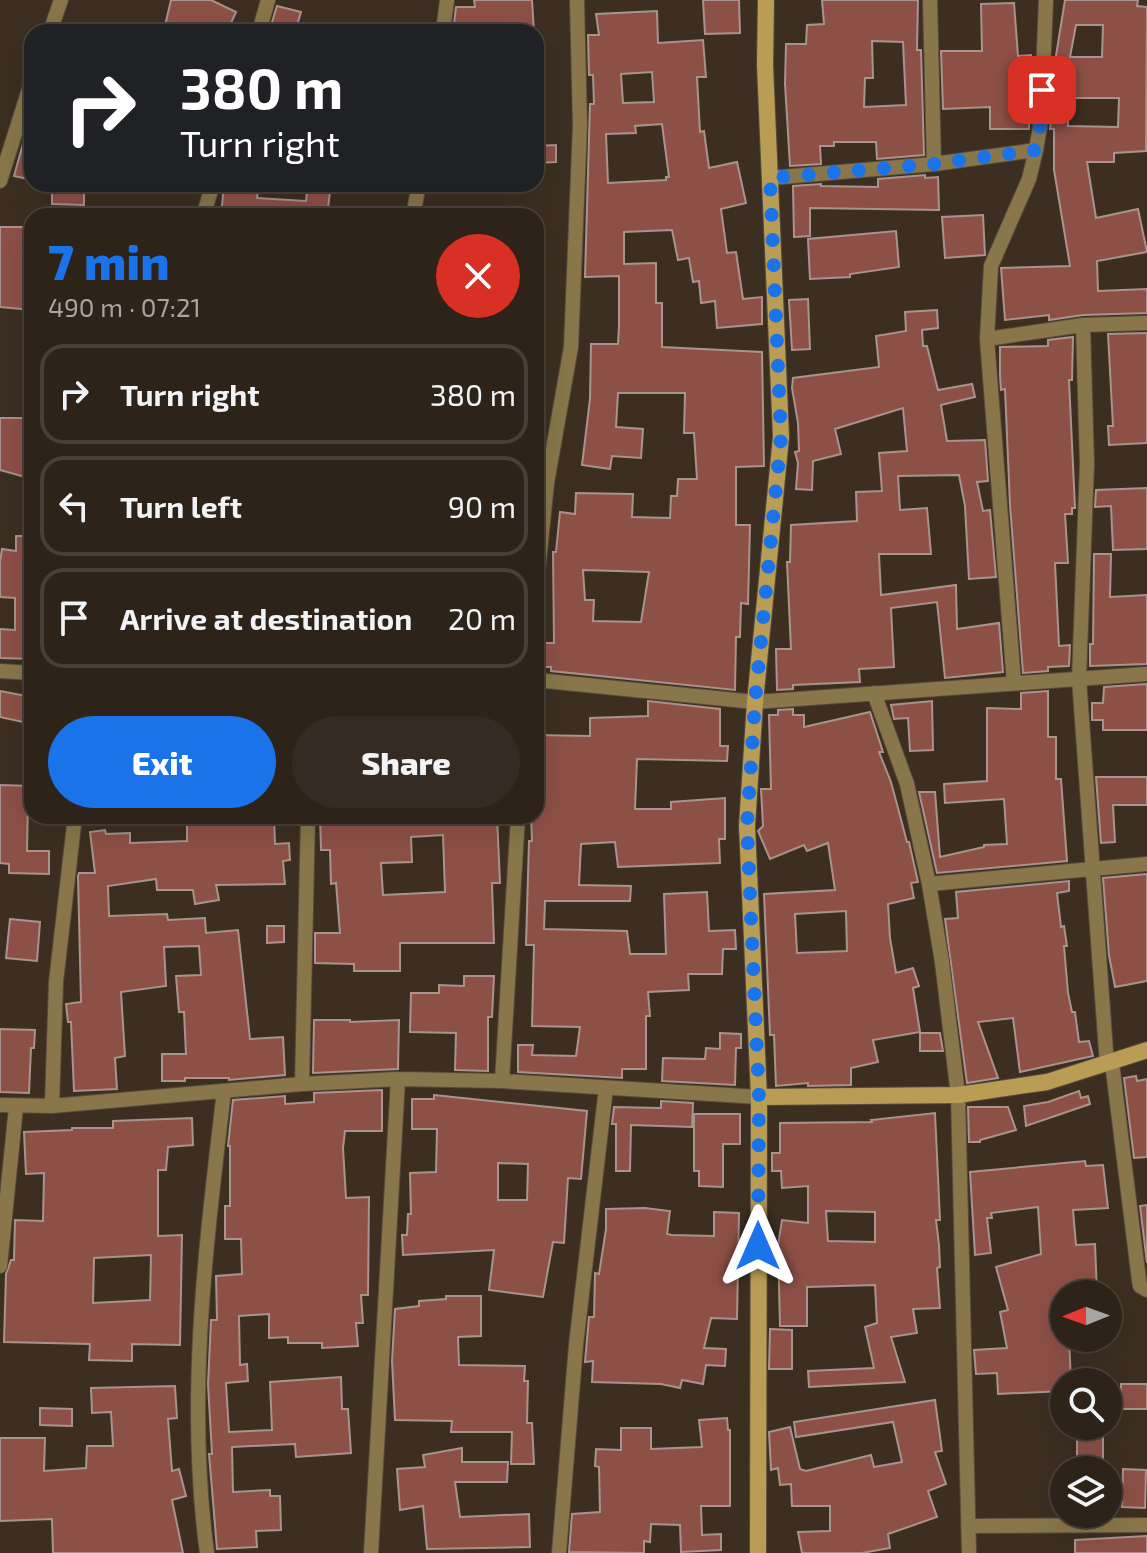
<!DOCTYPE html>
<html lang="en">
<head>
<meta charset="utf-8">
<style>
  body { margin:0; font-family:"Exo 2",sans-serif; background:#352b22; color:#f1f3f6; height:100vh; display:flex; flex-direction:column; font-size:30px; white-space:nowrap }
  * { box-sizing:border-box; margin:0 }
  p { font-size:26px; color:#a7a4a2 }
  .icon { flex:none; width:44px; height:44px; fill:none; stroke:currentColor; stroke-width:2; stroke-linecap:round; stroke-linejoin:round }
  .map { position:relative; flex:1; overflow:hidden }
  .sheet { position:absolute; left:24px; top:208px; width:520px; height:616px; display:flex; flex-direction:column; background:#2d2319; border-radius:24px; box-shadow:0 8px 32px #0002,0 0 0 2px #484038 }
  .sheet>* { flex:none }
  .guide { position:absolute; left:24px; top:24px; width:520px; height:168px; border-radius:24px; box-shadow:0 8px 32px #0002,0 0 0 2px #484038; background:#202124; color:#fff; overflow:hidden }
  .needle { width:52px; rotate:269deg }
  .fabs { position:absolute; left:1050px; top:1280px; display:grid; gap:16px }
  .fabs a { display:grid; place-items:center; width:72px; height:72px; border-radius:50%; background:#2d2319; box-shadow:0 8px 32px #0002,0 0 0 2px #484038; font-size:40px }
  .pin { position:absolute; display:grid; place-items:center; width:68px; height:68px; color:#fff; margin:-34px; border-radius:16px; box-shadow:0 4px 12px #0006 }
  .me { position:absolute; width:88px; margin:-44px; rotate:0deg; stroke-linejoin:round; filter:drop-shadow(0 0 6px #0008) }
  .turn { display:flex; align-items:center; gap:28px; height:168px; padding:0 24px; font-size:36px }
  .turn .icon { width:104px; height:104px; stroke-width:2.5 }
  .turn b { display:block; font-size:56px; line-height:68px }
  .round { display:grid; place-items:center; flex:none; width:84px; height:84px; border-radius:42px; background:#352b22 }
  .overview { display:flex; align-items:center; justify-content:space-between; height:136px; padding:0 24px }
  h1 { font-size:48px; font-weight:800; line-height:60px; color:#1a73e8 }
  .button { display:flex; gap:16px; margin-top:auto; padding:16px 24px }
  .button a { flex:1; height:92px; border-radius:48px; background:#1a73e8; color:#fff; font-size:32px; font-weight:800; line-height:92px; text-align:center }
  .button a+a { background:#352b22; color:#f1f3f6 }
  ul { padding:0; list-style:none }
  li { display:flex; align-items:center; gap:24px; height:100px; margin:0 16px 12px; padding:0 8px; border:4px solid #484038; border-radius:24px }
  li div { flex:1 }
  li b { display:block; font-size:30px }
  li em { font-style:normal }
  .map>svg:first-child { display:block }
  .building { fill:#8d5046; stroke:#aa928d; stroke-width:2; fill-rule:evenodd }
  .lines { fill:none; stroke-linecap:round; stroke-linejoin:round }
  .street-casing { stroke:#584b3e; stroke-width:16 }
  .secondary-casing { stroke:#584b3e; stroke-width:18 }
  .street { stroke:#89774b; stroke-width:14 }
  .secondary { stroke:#ba9d55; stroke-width:16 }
  .route { stroke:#1a73e8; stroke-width:14; stroke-dasharray:0 25.2 }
</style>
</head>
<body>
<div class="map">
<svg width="1147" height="1553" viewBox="0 0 1147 1553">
  <rect width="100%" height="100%" fill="#3c2f21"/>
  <path class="building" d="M171,0H211L236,12L227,32H173L164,30Z
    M474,0H532L534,32H453L456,7H475Z
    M703,0H739L740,33L705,34Z
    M822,0H918L917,50H921L924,155L877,159L876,142H834V146H820L821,164L790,166L785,84L786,44H806L807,25L824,24ZM872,41L903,42L906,105L864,107L865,78H873Z
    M1065,0H1138L1137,6L1147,7L1146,151L1114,153V162H1087L1096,218L1138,209L1147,252L1097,261L1098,291L1147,289V313L1083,315L1049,320V315L1005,320L1001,268L1070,266L1054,170V129H1050L1054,90H1062V68H1054ZM1076,25H1103L1102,57H1070ZM1068,98H1119L1118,127L1068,126Z
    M1014,3L1018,56L1031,55L1029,129H990V107L943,109L941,51H982L981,4Z
    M277,6L301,12L295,32H269Z
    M657,11L658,43L703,40L706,77H697L700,132L704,131L709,168L737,162L746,203L721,209L727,253L736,252L743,299L762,297V324L717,328L715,301L701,303L699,281L693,282L689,258L678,260L672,230L624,232V264L656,263V303H662V347L762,352L764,466L736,467V525H750L748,604L741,603L740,637H736L735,690L551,671V667H538V643H554L553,552H556L560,512L575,514L576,493L633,494L632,517L670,518L671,496H677L678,479H697L694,433H684L685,393H618L616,427L643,429L641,458L612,456L610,469L582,465L590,399L591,344H618L619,326V276L585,277L590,104H594L593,75H589L588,35H599L596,14ZM652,72L654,102L623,103L621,74ZM662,124L669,177H666V180L608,183L606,134L636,133L635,126ZM583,570L649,572L641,622L593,621L594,600H585Z
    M29,122L32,123V180L14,176Z
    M556,145V162L536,163V146Z
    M925,175V178L938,177L939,210L810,208V236L794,237L793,186L821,184V186L878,187V179Z
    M224,184H259L257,198L306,201L308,184H331L327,216H221Z
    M52,189L84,190V205L52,204Z
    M983,215L985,255L945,258L942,217Z
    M0,227H29L28,270L32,271V310L0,307Z
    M896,231L899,267L850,274V277L810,279L808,239Z
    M808,299L810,349L792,350L789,300Z
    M937,310L938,328L922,330L923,346H927L938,390L972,384L975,397L941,405L947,441L985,440L988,481L977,482L983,511L990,510L996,577L969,579L965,506L959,475L898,476L900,510L927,508L931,554H879L881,595L956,585L957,629L999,623L1003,672L945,678L937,602L891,608L894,667L859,669L860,682L793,685V689L777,690L776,649H791L787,562H790L791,525L857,521L856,492L882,491L879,453L907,451L903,408L835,429L841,454L813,461L812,490L796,489L798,463L795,452L799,451L798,423L792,388L793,378L879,367L876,336L906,331L905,312Z
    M1147,333V443L1109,445L1108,426H1113L1108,334Z
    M1073,337L1072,380H1069L1075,508H1072V514H1065L1068,563H1055L1059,646L1070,645L1069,666L1048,667V671L1023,673L1010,505L1005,389L1001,390L1000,375V347L1048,346V340Z
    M0,418H32V479L0,470Z
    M1147,488V549L1113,550L1111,506L1095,507L1096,490Z
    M16,536H32V659L0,658V629L15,630V598L0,597V562L2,549L16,551Z
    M1094,554H1111L1110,597L1147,595V664L1090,666V644H1093Z
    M1147,684V730H1103V720H1092V703H1103L1104,687Z
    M0,691L32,697V724L0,717Z
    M1048,691V737H1056V779H1061L1067,861L937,873L919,792H935L940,857L984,847V845L1007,844L1004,799L945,803L944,784L987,781V708L1021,709V693Z
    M648,701L720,709V746H728L727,761L637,759L635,809H671V802L725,798V839H719L720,863L618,867L615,842L581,844L579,885L631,886L630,901H545L544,929L627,931L630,954H666L664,894L707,892L709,931L735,930L736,949H723L722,974H688L689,990L648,992L650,1016H646V1069H622V1078L518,1072V1045H533L532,1055L576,1056L580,1027L532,1026L534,945H526L529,841H532L531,816H536V735L590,736V718L648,716Z
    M932,701L933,750L910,751L908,718L894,719L891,705Z
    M793,709V715H804V727L870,712L883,752H879L891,782L907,842H909L918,882L911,883L914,898L888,904L890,938L896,973L913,968L919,986L913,988L920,1032L873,1040L878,1062L851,1068V1085L808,1086V1083L776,1086L774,1035H770L764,894L835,890L828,843L807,851L804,845L770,859L758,831L763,826L761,789H771L769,715H778V710ZM846,911L847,951L797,953L795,914Z
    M1096,777H1147V805H1113L1115,842L1101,843Z
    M0,785L32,786V801H28L27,851H49V874L9,873V864L0,863Z
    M187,816H274L275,844L289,843L290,860L283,861L285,884L216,885L219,900L195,904L193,890H157L156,879L108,886L109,916L167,914L168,920L205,918L206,933L238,930L250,1039L283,1037L285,1075L229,1080V1078H185V1081H162V1054H186L184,1012H179L176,976L201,975L199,946L164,947L166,986L121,992L125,1056L115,1058L117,1089L74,1091L71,1022H68L66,1004L81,1002L78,876L79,873H95L90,832L105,830L106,834L130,833V843L187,841Z
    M320,816H401V820L497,816L500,883H492L494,943H400V971H354V964L315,963V933H340L336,883L331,884L330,850H321ZM443,835L445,892L383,895L381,863L412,862L411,837Z
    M1147,874V981L1115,987L1109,955L1103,878Z
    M1069,881V891L1057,893L1061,927L1064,926L1067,946H1064L1068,993L1072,1012H1075L1079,1042L1089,1041L1093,1056L1020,1072L1013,1018L978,1022L998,1078L967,1083L945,919L958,918L956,892Z
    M10,919L40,922L37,961L6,958Z
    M267,926H284V942L267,943Z
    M464,976H494L492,1017H488V1071L455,1070L456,1033L410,1032L411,993H439V985L464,986Z
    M314,1020H350V1022L399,1020L398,1069L313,1073Z
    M0,1029L35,1030L34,1048H31L29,1093L0,1092Z
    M720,1033L741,1034V1048H736L735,1085L662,1081L663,1058L705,1059L706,1048L720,1049Z
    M920,1033H940L943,1051H920Z
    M1136,1076L1137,1081L1147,1079V1157L1134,1158L1124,1078Z
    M382,1090V1131H345L343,1148L346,1198L369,1197L368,1295H361L363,1323H356L358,1346L322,1348V1343H288V1337L269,1338V1314L239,1316L240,1365L247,1364L248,1381L226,1383L229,1432L272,1430L270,1382L341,1377L342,1409H348L351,1453L296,1457L295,1444L232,1447L233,1492L270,1490V1496H280L281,1530L256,1531L257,1547L217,1549L209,1454H212L208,1384L211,1320H217L216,1276L242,1274L241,1239H225V1206H230V1146H228L233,1100L285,1096V1104L314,1102V1093Z
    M1079,1091L1081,1098L1088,1096L1090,1104L1026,1126L1024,1106L1048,1102Z
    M434,1095L587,1111L581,1179L568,1178L564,1243L553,1242L543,1297L489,1290L494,1250L403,1255L402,1235H407L408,1214H411L410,1173L436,1172L437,1129H412V1099H434ZM498,1163L528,1164L527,1200H498Z
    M661,1101L693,1103L692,1127L631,1125L630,1171H616V1124H612L614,1107L661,1108Z
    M968,1107H1008L1016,1130L980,1140V1142H969Z
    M935,1113L940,1220H936L939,1245L940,1267L937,1268L940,1308L913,1309L917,1333L891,1337L905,1382L809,1387L808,1371L874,1368L865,1327L877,1323L875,1285L807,1287V1326H780L778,1245L782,1220L808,1223V1186L782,1188L781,1171H772V1153H780V1123L872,1122L871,1120ZM826,1211L875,1212V1242L828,1241Z
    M694,1114H740V1144H723V1187L699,1186V1171H694Z
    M192,1118L193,1145L168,1147L166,1170H158V1236L182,1235L180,1345L132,1344V1361L89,1360L90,1344L4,1342L6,1274L11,1260H14L15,1220L43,1221L44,1173L26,1174L24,1132L72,1130V1128H113V1121ZM151,1255L150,1300L93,1303L94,1258Z
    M1085,1161L1086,1166L1103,1165L1108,1208L1073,1210L1076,1245L1095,1244L1097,1294H1064V1338H1069L1071,1382H1064V1391L998,1394L997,1373L976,1374L974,1350L1007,1348L1000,1312L1008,1310L996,1267L1041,1254L1038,1207L991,1213L992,1218H987L991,1253L975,1255L970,1172Z
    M1147,1205V1263L1140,1206Z
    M645,1208L670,1211L667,1234L672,1235L714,1236V1212L739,1213L737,1319L711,1318L704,1348L726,1349L725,1366L706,1365L703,1384L682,1380L680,1388L661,1384L592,1382L593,1361L585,1362L589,1317H594L595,1273L599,1274L606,1229V1209Z
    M446,1296H481V1336L458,1337L459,1365L525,1366L524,1381H528L527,1423H532L534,1464H511L512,1432H451L452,1421L395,1420L392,1361L395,1309L419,1306V1301L446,1299Z
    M770,1329L792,1330V1369H769Z
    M1121,1384H1147V1409H1121Z
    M175,1386L177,1418L168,1419L172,1471L179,1469L186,1496L172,1500L183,1553H53L52,1519L0,1521V1438H45L44,1471L86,1468L87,1446H113L111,1412L92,1413L91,1388Z
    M935,1400L942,1451L935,1452L946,1484L928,1491L937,1517L888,1534L890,1548L862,1553H802L798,1532L830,1531V1506H792L791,1484L780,1485L778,1468L771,1470L769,1432L790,1427L800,1469L806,1471L871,1455L874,1467L902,1462L893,1422L796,1437L794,1422Z
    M40,1408L72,1409V1426L40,1425Z
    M727,1418L728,1430H730V1506H701L702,1535L721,1534V1550L681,1552L680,1525L651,1524L650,1542L644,1541V1553L569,1552L572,1514L600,1512L599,1467L595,1466L596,1449L621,1450V1428H651V1449L702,1447L699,1420Z
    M1077,1426H1103V1470H1077Z
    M462,1448V1462H508L507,1482H455L460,1517L529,1514L530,1547L427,1549L423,1506L400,1510L397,1469L425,1467L423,1455Z
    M1123,1469L1146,1470L1145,1508L1122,1507Z
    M1147,1536V1553H1075V1540Z"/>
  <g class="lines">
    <g class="street-casing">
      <path id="street" d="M930,0L934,164
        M50,32L61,0
        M259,32L268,0
        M443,32L447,0
        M770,178L934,164L1036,150
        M0,181L32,80
        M203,216L213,184
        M413,216L419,184
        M1083,325L1087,464L1079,679L1107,1065
        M987,339L1083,325L1147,323
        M536,591L547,483L571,347L580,125L577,0
        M0,671L32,673
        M536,680L755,702L1147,674
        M1014,683L987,339L991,266L1029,179L1036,150L1041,121L1046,0
        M874,693L907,784L929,884L942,962L958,1095L969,1553
        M929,884L1147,864
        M1112,1063L1139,1280L1140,1286L1147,1290
        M502,1081L518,816
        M302,1084L308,816
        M0,1105L52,1106L302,1084L398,1079L502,1081L759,1097
        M52,1106L56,982L75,816
        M0,1266L16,1107
        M970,1526L1147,1525
        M207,1553C186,1399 206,1245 224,1091
        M371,1553L398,1079
        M559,1553L576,1345L606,1088"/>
    </g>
    <g class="secondary-casing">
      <path id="secondary" d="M759,1097L958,1095L1047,1082L1147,1050
        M758,1553L759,1097L747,826L755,702L781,437L765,65L766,0"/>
    </g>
    <use href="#street" class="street"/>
    <use href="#secondary" class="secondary"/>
  </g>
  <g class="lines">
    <path class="route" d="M758,1246L759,1097L747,826L755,702L781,437L770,178L934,164L1036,150L1041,121L1042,90"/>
  </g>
</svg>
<div class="fabs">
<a><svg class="needle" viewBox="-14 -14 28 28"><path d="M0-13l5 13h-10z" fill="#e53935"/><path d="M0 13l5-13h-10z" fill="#a7a4a2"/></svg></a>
<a><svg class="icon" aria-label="search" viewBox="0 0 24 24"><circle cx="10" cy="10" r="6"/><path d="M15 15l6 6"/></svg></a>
<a><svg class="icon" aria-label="layers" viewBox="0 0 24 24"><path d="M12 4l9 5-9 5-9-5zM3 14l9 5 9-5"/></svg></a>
</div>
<div class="pin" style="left:1042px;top:90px;background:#d93025"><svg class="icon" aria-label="arrive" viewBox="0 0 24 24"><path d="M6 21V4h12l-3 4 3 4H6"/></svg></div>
<svg class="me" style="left:758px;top:1246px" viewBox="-20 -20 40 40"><path d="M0-17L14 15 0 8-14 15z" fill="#1a73e8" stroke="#fff" stroke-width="4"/></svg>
<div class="guide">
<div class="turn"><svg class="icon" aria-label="right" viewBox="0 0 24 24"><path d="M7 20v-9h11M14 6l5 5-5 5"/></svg><div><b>380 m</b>Turn right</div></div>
</div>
<section class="sheet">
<div class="overview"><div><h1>7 min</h1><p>490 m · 07:21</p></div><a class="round" style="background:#d93025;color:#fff"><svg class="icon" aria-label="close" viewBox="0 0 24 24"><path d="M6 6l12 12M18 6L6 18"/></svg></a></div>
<ul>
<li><svg class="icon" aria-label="right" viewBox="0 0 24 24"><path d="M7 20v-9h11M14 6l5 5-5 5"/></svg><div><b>Turn right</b></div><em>380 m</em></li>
<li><svg class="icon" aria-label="left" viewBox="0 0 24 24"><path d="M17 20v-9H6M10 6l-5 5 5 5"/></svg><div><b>Turn left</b></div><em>90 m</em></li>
<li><svg class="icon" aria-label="arrive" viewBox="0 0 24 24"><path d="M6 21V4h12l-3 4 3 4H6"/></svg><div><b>Arrive at destination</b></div><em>20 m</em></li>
</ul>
<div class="button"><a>Exit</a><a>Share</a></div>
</section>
</div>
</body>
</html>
